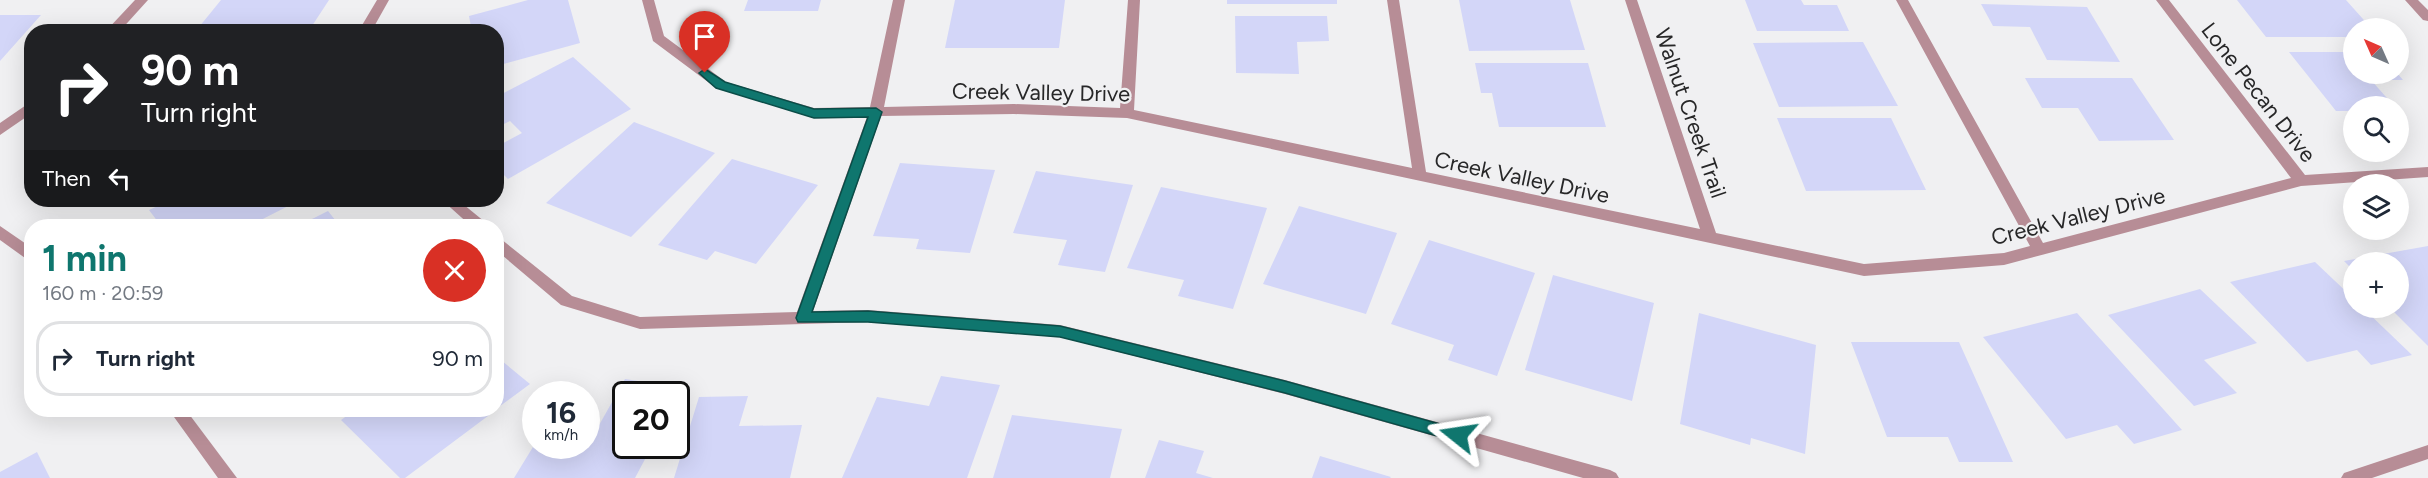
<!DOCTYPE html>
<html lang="en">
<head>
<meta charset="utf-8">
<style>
  body { margin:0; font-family:Figtree,sans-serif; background:#f2f2f3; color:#1f2937; height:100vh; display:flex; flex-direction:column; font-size:22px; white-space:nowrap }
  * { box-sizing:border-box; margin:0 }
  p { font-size:20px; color:#747a83 }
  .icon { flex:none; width:33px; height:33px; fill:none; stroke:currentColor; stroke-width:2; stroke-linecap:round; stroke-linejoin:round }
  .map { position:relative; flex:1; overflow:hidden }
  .details { position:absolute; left:24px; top:219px; width:480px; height:198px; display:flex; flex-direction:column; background:#fff; border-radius:24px; box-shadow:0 6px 24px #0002 }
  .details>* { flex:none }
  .banner { position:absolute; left:24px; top:24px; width:480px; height:183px; border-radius:24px; box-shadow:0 6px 24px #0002; background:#202124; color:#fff; overflow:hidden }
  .needle { width:39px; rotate:315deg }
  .fabs { position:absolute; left:2343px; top:18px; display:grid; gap:12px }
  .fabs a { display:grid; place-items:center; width:66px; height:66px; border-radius:50%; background:#fff; box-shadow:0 6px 24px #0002; font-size:30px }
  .speed { position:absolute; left:522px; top:381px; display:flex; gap:12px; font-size:30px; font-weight:700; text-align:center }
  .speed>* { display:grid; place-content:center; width:78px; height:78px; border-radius:50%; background:#fff; box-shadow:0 6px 24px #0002; line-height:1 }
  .speed small { font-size:15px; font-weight:400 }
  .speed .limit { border:3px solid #111; border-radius:9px; background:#fff; color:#111 }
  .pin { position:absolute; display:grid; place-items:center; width:51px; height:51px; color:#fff; margin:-62px -26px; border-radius:50% 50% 50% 0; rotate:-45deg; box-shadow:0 0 6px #0007 }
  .pin .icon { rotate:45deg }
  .me { position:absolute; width:66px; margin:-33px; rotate:285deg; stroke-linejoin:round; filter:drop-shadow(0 0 4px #0008) }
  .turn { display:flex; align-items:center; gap:21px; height:126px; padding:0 18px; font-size:27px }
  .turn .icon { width:78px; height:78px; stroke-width:2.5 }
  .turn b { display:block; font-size:42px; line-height:51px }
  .then { display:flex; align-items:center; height:57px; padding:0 18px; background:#0003; gap:12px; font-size:22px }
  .round { display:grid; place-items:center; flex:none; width:63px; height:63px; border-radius:32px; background:#f2f2f3 }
  .headline { display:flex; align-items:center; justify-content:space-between; height:102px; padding:0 18px }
  h1 { font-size:36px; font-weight:700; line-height:45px; color:#0f766e }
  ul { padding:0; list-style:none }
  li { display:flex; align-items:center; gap:18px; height:75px; margin:0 12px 9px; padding:0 6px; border:3px solid #e0e1e3; border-radius:24px }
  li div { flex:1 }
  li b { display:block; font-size:22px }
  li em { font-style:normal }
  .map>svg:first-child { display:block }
  .building { fill:#d3d6f8 }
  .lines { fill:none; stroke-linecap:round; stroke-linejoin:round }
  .minor { fill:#b78d96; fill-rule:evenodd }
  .route { fill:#0f766e; stroke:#0a4d48; stroke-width:1.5 }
  .labels { text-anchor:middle; stroke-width:4.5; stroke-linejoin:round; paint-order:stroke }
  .street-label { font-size:22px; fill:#272728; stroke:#f0f0f2 }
</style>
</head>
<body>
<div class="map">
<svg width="2428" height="478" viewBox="0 0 2428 478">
  <rect width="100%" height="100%" fill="#f0f0f2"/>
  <path class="building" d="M221,0H329L308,32H195Z
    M528,0H568L580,43L496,66V32H472L469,16Z
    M748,0H821L818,11H744Z
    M955,0H1065L1059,48H945Z
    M1227,0H1337V4H1227Z
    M1459,0H1570L1585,50L1469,51Z
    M1745,0H1801L1804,5H1837L1849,31H1757Z
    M2237,0H2346L2371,28H2354V37H2266Z
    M1981,4L2087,7L2120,62L2047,60L2030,27L1993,26Z
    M0,15H41L0,61Z
    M1235,16H1327L1329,41L1297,42L1299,74L1236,73Z
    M1863,42L1898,106L1779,107L1753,43Z
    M2289,52H2354V74H2398L2403,80H2371L2394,106H2354V111H2336Z
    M573,57L631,109L508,179L496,167V147L522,133L510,121L496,128V97Z
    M1475,63H1588L1606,127H1499L1492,93H1481Z
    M2025,78H2132L2174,140L2099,141L2078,108H2042Z
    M1777,118H1891L1926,190L1806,191Z
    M634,122L715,153L631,237L546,203Z
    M732,159L818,185L756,264L715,251L707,260L658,245Z
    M900,163L995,170L970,253L916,249L919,239L873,236Z
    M1036,171L1133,185L1105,272L1058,265L1067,240L1013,233Z
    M1161,187L1267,208L1233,309L1178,296L1184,280L1127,268Z
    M171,200H300L249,226H161L149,210Z
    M1299,206L1397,233L1366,314L1263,284Z
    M328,211L340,226H298Z
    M1429,240L1535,273L1497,376L1448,360L1454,345L1391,324Z
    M2428,246V346L2390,308H2398V262H2354V271L2344,261Z
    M2315,262L2354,299V308H2363L2412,355L2371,365L2357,350L2307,362L2230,282Z
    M1553,275L1654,303L1632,401L1525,370Z
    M2200,289L2257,343L2204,360L2237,393L2194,406L2108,315Z
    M1699,313L1816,345L1805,454L1751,438L1750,445L1680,424Z
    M2077,313L2182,430L2134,444L2117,425L2066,439L1983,337Z
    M1851,342H1959L2013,462H1959L1948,437H1887Z
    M496,356L530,384L496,409Z
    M941,376L1000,385L967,478H842L877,397L929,406Z
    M625,379L683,388L676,399V394H626V446H652L635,478H514L536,442V446H586V426L598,427Z
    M748,396L739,426L802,425L790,478H674L699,397Z
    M355,410H496L405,478H400L341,420Z
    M1012,415L1122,429L1110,478H993Z
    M1159,440L1204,451L1196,473L1213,478H1145Z
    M37,452L50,478H0V472Z
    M1320,456L1391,477L1390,478H1312Z"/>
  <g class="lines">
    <path class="minor" d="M135,0H148L119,32H105Z
      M377,0H389L371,32H358Z
      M642,0H654L664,36L726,82L814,108L870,107L893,0H905L884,107L1014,104L1120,108L1128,0H1140L1134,110L1412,168L1387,0H1399L1426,172L1700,229L1625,0H1637L1716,233L1864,264L2004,253L2030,246L1896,0H1908L2043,243L2291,178L2156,0H2169L2305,175L2428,167V177L2301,186L2004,265L1864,276L1127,118L1014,114L881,116L813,311L868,310L1060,325L1285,380L1610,470L1616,473L1619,478H1583L1285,394L1060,337L868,322L640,329L561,305L496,250V235L572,296L640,317L797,312L867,117L814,118L716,88L653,41Z
      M2405,0H2418L2428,10V21L2423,20Z
      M32,101V113L0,135V123Z
      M442,200H458L485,222L487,226H471Z
      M0,226L32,248V263L0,240Z
      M169,410H186L237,478H218Z
      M2428,445V459L2372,478H2341L2344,473Z"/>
  </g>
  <path class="route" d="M705,69L725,82L814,109L876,108L882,112L812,312L868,311L1060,326L1285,381L1458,429L1466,435L1458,442L1285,393L1060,337L868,322H798L796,318L868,117L814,118L716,88L699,73Z"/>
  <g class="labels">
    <g class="street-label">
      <text transform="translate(1041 92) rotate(1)" y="8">Creek Valley Drive</text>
      <text transform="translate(2259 92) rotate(52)" y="8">Lone Pecan Drive</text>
      <text transform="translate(1691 113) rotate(71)" y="8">Walnut Creek Trail</text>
      <text transform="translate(1522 177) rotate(12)" y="8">Creek Valley Drive</text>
      <text transform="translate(2078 216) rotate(-14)" y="8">Creek Valley Drive</text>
    </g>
  </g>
</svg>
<div class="fabs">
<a><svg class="needle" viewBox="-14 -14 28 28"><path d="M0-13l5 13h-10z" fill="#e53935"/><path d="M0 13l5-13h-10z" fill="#747a83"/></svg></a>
<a><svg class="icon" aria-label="search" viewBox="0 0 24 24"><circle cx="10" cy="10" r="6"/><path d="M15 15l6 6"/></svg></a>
<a><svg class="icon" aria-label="layers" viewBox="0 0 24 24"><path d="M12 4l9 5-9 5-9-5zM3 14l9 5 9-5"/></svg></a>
<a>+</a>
</div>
<div class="speed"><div>16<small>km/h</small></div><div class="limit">20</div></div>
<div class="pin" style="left:705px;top:73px;background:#d93025"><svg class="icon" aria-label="arrive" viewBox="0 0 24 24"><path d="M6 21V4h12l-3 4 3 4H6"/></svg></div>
<svg class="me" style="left:1458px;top:435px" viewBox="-20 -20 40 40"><path d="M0-17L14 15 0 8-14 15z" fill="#0f766e" stroke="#fff" stroke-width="4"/></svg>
<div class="banner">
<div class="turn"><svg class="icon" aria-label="right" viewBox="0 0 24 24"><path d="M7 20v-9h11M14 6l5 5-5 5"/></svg><div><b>90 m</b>Turn right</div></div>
<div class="then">Then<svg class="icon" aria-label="left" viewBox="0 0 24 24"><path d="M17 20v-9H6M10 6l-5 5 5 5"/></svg></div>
</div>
<section class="details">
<div class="headline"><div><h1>1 min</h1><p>160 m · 20:59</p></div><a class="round" style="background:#d93025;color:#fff"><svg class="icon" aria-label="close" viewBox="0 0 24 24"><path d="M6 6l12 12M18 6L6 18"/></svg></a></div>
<ul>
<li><svg class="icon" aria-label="right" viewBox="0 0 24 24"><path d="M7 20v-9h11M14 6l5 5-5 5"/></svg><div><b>Turn right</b></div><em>90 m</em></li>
</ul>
</section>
</div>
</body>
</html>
